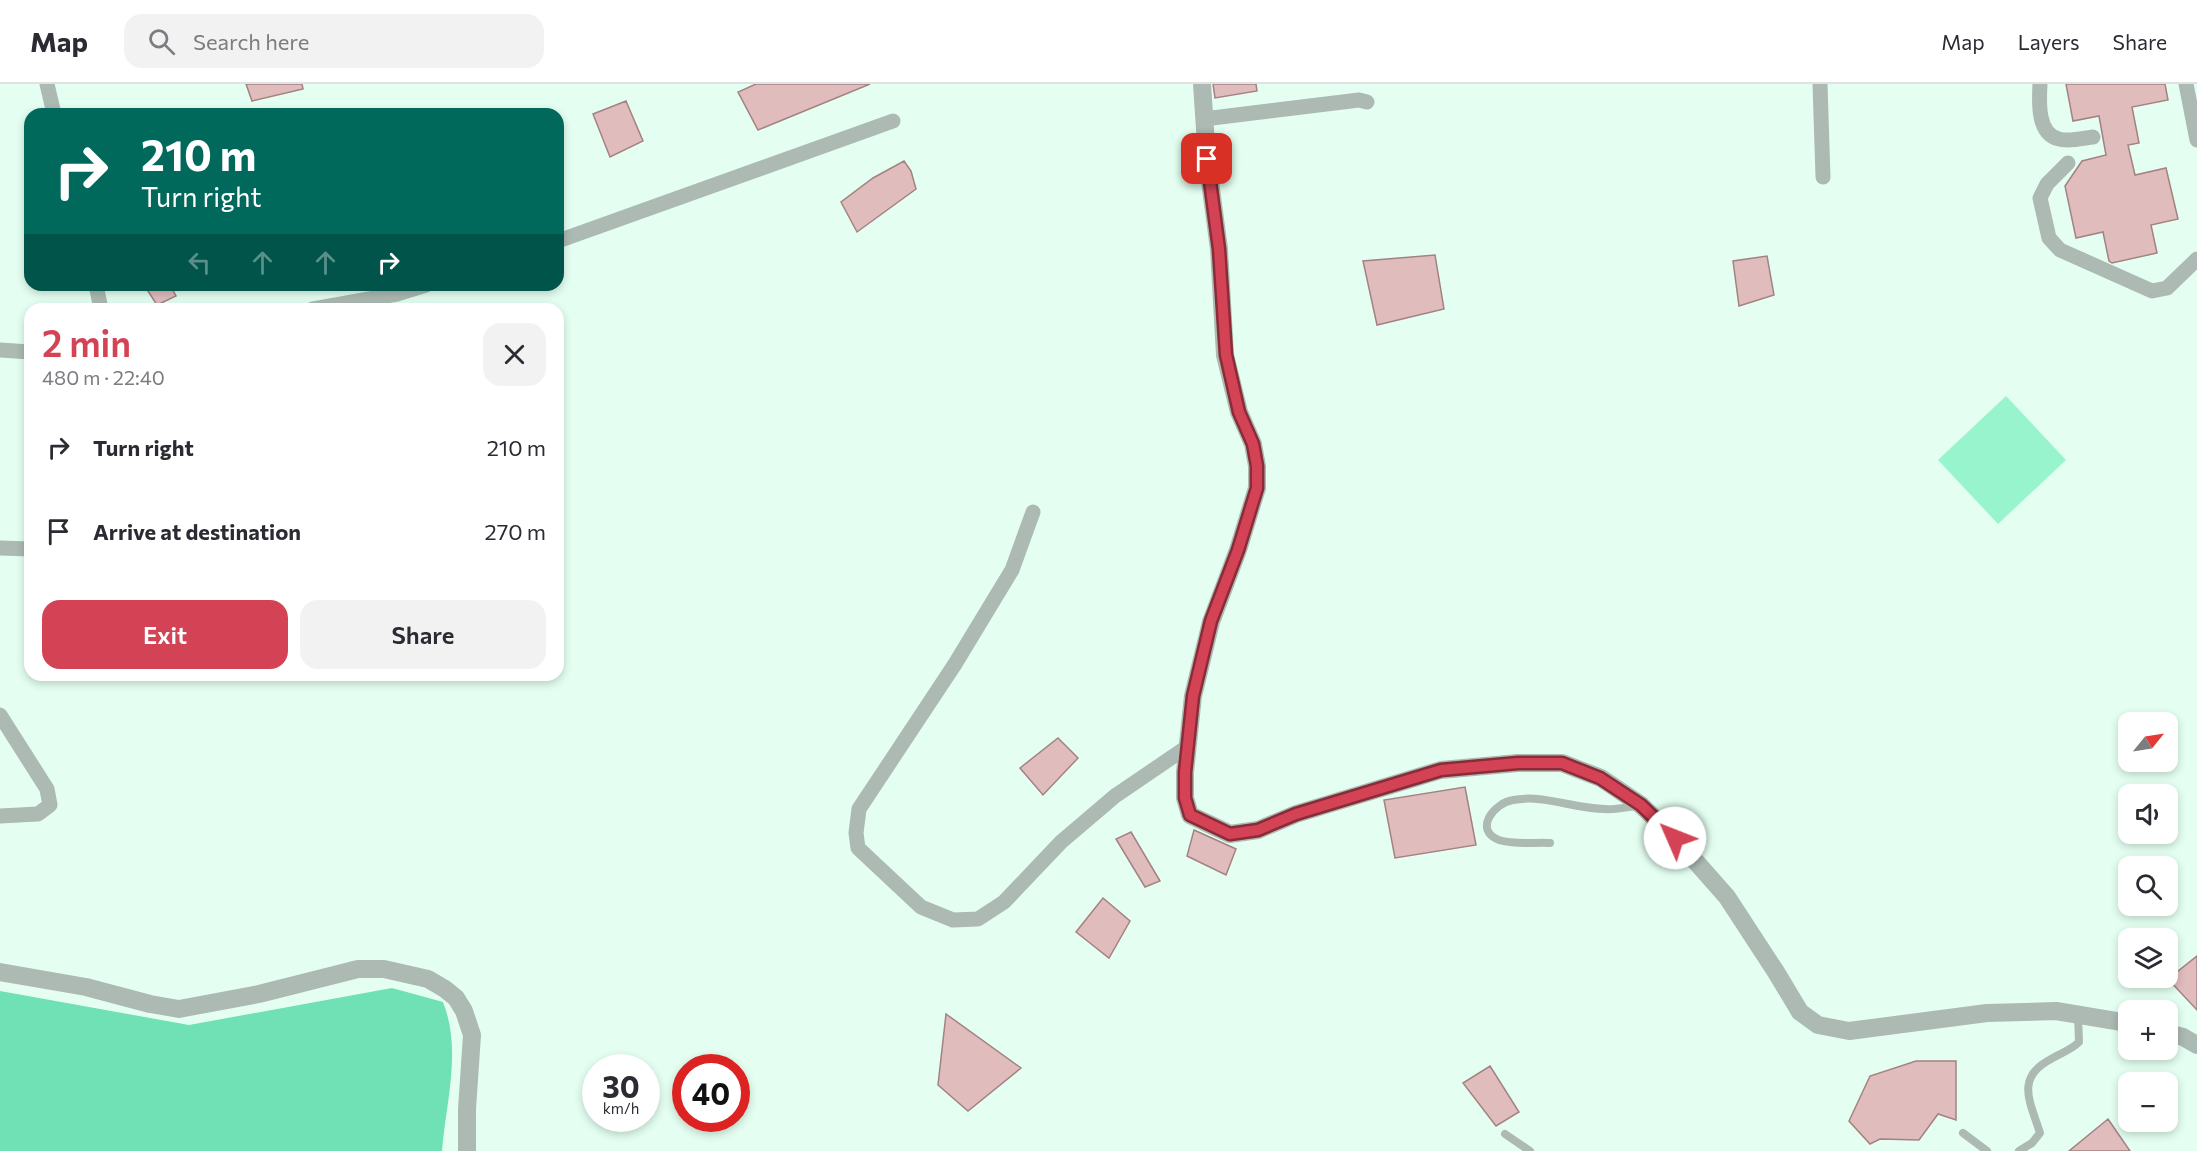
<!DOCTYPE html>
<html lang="en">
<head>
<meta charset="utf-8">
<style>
  body { margin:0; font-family:Commissioner,sans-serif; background:#f2f2f3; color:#2b2b33; height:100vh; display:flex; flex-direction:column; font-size:22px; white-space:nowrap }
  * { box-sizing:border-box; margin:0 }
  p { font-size:20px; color:#7c7c81 }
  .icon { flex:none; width:33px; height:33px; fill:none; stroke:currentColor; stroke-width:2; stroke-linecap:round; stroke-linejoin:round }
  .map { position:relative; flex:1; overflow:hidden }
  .details { position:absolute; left:24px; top:219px; width:540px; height:378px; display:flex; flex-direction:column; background:#fff; border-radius:18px; box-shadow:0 3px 9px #0003 }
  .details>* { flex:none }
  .banner { position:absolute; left:24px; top:24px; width:540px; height:183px; border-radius:18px; box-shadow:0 3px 9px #0003; background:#00695c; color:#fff; overflow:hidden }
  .needle { width:39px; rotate:60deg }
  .tools { position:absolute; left:2118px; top:628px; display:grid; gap:12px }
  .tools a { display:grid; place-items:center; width:60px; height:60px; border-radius:12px; background:#fff; box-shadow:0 3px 9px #0003; font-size:30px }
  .speed { position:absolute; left:582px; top:970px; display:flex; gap:12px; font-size:30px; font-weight:700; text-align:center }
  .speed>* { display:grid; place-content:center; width:78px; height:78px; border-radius:50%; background:#fff; box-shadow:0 3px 9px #0003; line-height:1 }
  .speed small { font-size:15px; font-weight:400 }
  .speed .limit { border:9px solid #d22; background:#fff; color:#111 }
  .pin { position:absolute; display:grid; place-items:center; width:51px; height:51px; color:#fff; margin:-26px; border-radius:12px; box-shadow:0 3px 9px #0006 }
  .me { position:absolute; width:66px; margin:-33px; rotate:314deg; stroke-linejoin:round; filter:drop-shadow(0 0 4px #0008) }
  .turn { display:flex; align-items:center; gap:21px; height:126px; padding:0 18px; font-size:27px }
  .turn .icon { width:78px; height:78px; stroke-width:2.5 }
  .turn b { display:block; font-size:42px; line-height:51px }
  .lanes { display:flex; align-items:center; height:57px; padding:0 18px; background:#0003; justify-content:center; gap:30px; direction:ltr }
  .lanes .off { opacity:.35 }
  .round { display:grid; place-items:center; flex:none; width:63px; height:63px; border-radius:18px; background:#f2f2f3 }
  .overview { display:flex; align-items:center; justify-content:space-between; height:102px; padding:0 18px }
  h1 { font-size:36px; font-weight:600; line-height:45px; color:#d44355 }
  .button { display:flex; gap:12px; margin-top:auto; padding:12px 18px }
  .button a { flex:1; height:69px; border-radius:18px; background:#d44355; color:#fff; font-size:24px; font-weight:600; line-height:69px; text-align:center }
  .button a+a { background:#f2f2f3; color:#2b2b33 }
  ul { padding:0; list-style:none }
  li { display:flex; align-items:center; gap:18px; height:84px; padding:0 18px }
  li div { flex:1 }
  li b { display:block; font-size:22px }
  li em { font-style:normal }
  header { display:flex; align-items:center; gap:36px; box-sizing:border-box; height:84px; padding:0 30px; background:#fff; border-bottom:2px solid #e1e1e2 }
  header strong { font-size:28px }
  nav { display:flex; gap:33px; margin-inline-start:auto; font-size:21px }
  .search { width:420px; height:54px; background:#f2f2f3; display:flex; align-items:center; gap:15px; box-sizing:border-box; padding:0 21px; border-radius:18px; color:#7c7c81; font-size:22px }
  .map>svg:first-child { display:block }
  .green { fill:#97f4cc }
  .forest { fill:#6fe1b4 }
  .building { fill:#e0bcbd; stroke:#a38282; stroke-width:1.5 }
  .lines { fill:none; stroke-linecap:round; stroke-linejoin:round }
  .service { stroke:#acbab3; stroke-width:8 }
  .minor { stroke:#acbab3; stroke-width:15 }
  .tertiary { stroke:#acbab3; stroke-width:18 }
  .route-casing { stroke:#8a2c37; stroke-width:15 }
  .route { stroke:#d44355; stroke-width:10 }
</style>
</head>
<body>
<header>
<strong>Map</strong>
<div class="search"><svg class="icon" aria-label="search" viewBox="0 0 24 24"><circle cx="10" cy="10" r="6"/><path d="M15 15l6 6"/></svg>Search here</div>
<nav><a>Map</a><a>Layers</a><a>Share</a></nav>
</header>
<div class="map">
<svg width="2197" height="1067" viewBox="0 0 2197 1067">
  <rect width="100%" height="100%" fill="#e4fff2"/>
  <path class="green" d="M2006,312L2066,376L1998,440L1938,376Z"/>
  <path class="forest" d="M392,904L443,918C462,966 446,1018 442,1067H0V907L189,941Z"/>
  <path class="building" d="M246,0H302L303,5L252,17Z
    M756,0H870L758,46L738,8Z
    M1213,0H1256L1257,7L1215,14Z
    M2066,0H2165L2168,16L2132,23L2139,59L2128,61L2135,91L2166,84L2178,135L2151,141L2157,169L2112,179L2109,177L2103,148L2076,154L2065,102L2082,77L2106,71L2099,32L2073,37Z
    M626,17L643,57L610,73L593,30Z
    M904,77L911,87L916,105L857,148L841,118L873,94Z
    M1435,171L1444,225L1377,241L1363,177Z
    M1767,172L1774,211L1739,222L1733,177Z
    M144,201H170L176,212L157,221Z
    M1058,654L1078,674L1043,711L1020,684Z
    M1465,703L1476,761L1395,774L1384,716Z
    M1194,746L1236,765L1226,791L1187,772Z
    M1131,748L1160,797L1145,803L1116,755Z
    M1103,814L1130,837L1109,874L1076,848Z
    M2197,872V926L2168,895Z
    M946,930L1021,984L968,1027L938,1001Z
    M1916,977H1956V1036L1938,1030L1919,1056L1880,1055L1870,1060L1849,1037L1870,992Z
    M1490,982L1519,1028L1496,1042L1463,999Z
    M2108,1035L2130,1067H2069Z"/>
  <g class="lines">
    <path class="service" d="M1550,759C1535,758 1514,761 1499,756C1473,746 1494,719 1513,716C1544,710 1574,725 1605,725C1615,726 1627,723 1637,722
      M1963,1049L1987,1067
      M1505,1050L1530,1067
      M2019,1067L2032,1059L2040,1049C2030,1017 2015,994 2051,975C2061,969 2071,966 2079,958L2078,931"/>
    <path class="minor" d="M47,0L54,30
      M1820,0L1823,93
      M2040,0C2039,18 2037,50 2059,55C2068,58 2084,54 2093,53
      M2186,0L2197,56
      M1204,35L1359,16L1367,18
      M2068,79L2047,100L2040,114L2049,154L2060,166L2152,207L2167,204L2197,175
      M558,157L893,37
      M96,201L101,225
      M313,225L397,210L426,201
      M0,266L30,268
      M1033,428L1012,486L955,580L859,725L856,749L858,764L921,823L953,836L978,835L1004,818L1061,758L1115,712L1187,663
      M0,464L30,465
      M0,631L47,705L50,721L38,730L0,732"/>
    <path class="tertiary" d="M1202,0L1207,75L1219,165L1225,271L1239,328L1253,360L1257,382V404L1238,466L1211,538L1193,612L1185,688V714L1190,731L1230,750L1258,746L1296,730L1441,686L1518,679H1562L1601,694L1641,721L1675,754L1727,813L1776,888L1800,928L1818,941L1849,947L1987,929L2056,927L2128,939
      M0,888L86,903L150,920L179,925L259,910L358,885H384L428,895L445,905L456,914L464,927L472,951L467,1025V1067
      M2168,949L2183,953L2197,961"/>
  </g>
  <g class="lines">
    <g class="route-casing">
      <path id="route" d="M1207,75L1219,165L1226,271L1239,328L1253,360L1257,382V404L1238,466L1211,537L1193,612L1185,688V714L1190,731L1230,750L1258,746L1296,730L1441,686L1518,679H1562L1600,694L1641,721L1675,754"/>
    </g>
    <use href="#route" class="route"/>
  </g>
</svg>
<div class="tools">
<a><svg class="needle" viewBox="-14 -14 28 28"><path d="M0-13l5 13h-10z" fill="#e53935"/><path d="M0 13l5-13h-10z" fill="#7c7c81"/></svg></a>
<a><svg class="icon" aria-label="sound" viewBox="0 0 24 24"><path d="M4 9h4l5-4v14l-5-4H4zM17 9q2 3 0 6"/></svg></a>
<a><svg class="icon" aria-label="search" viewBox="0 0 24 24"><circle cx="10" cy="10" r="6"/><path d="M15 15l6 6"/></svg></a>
<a><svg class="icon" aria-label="layers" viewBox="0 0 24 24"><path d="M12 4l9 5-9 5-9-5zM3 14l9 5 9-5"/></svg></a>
<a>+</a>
<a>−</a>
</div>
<div class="speed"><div>30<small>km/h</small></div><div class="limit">40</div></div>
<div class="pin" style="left:1207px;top:75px;background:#d93025"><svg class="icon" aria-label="arrive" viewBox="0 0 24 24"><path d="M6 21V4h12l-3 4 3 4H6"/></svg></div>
<svg class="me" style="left:1675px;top:754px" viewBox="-20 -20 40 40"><circle r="19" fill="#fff"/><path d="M0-13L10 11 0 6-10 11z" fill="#d44355"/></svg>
<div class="banner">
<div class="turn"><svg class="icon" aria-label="right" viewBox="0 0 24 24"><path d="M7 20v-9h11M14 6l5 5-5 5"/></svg><div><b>210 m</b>Turn right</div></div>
<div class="lanes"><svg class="icon off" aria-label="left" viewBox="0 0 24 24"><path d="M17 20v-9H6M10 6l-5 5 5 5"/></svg><svg class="icon off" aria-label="ahead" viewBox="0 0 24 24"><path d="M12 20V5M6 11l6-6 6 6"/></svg><svg class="icon off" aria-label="ahead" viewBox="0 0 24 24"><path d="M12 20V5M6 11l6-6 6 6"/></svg><svg class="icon" aria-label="right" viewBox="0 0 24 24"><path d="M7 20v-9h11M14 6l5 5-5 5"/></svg></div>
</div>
<section class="details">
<div class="overview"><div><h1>2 min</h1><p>480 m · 22:40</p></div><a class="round"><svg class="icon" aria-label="close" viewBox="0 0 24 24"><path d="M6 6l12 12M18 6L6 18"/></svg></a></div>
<ul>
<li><svg class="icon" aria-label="right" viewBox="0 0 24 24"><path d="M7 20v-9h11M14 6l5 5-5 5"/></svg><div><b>Turn right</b></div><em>210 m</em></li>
<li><svg class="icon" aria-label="arrive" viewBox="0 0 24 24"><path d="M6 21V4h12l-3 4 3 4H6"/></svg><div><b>Arrive at destination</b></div><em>270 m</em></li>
</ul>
<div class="button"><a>Exit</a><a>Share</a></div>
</section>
</div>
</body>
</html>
